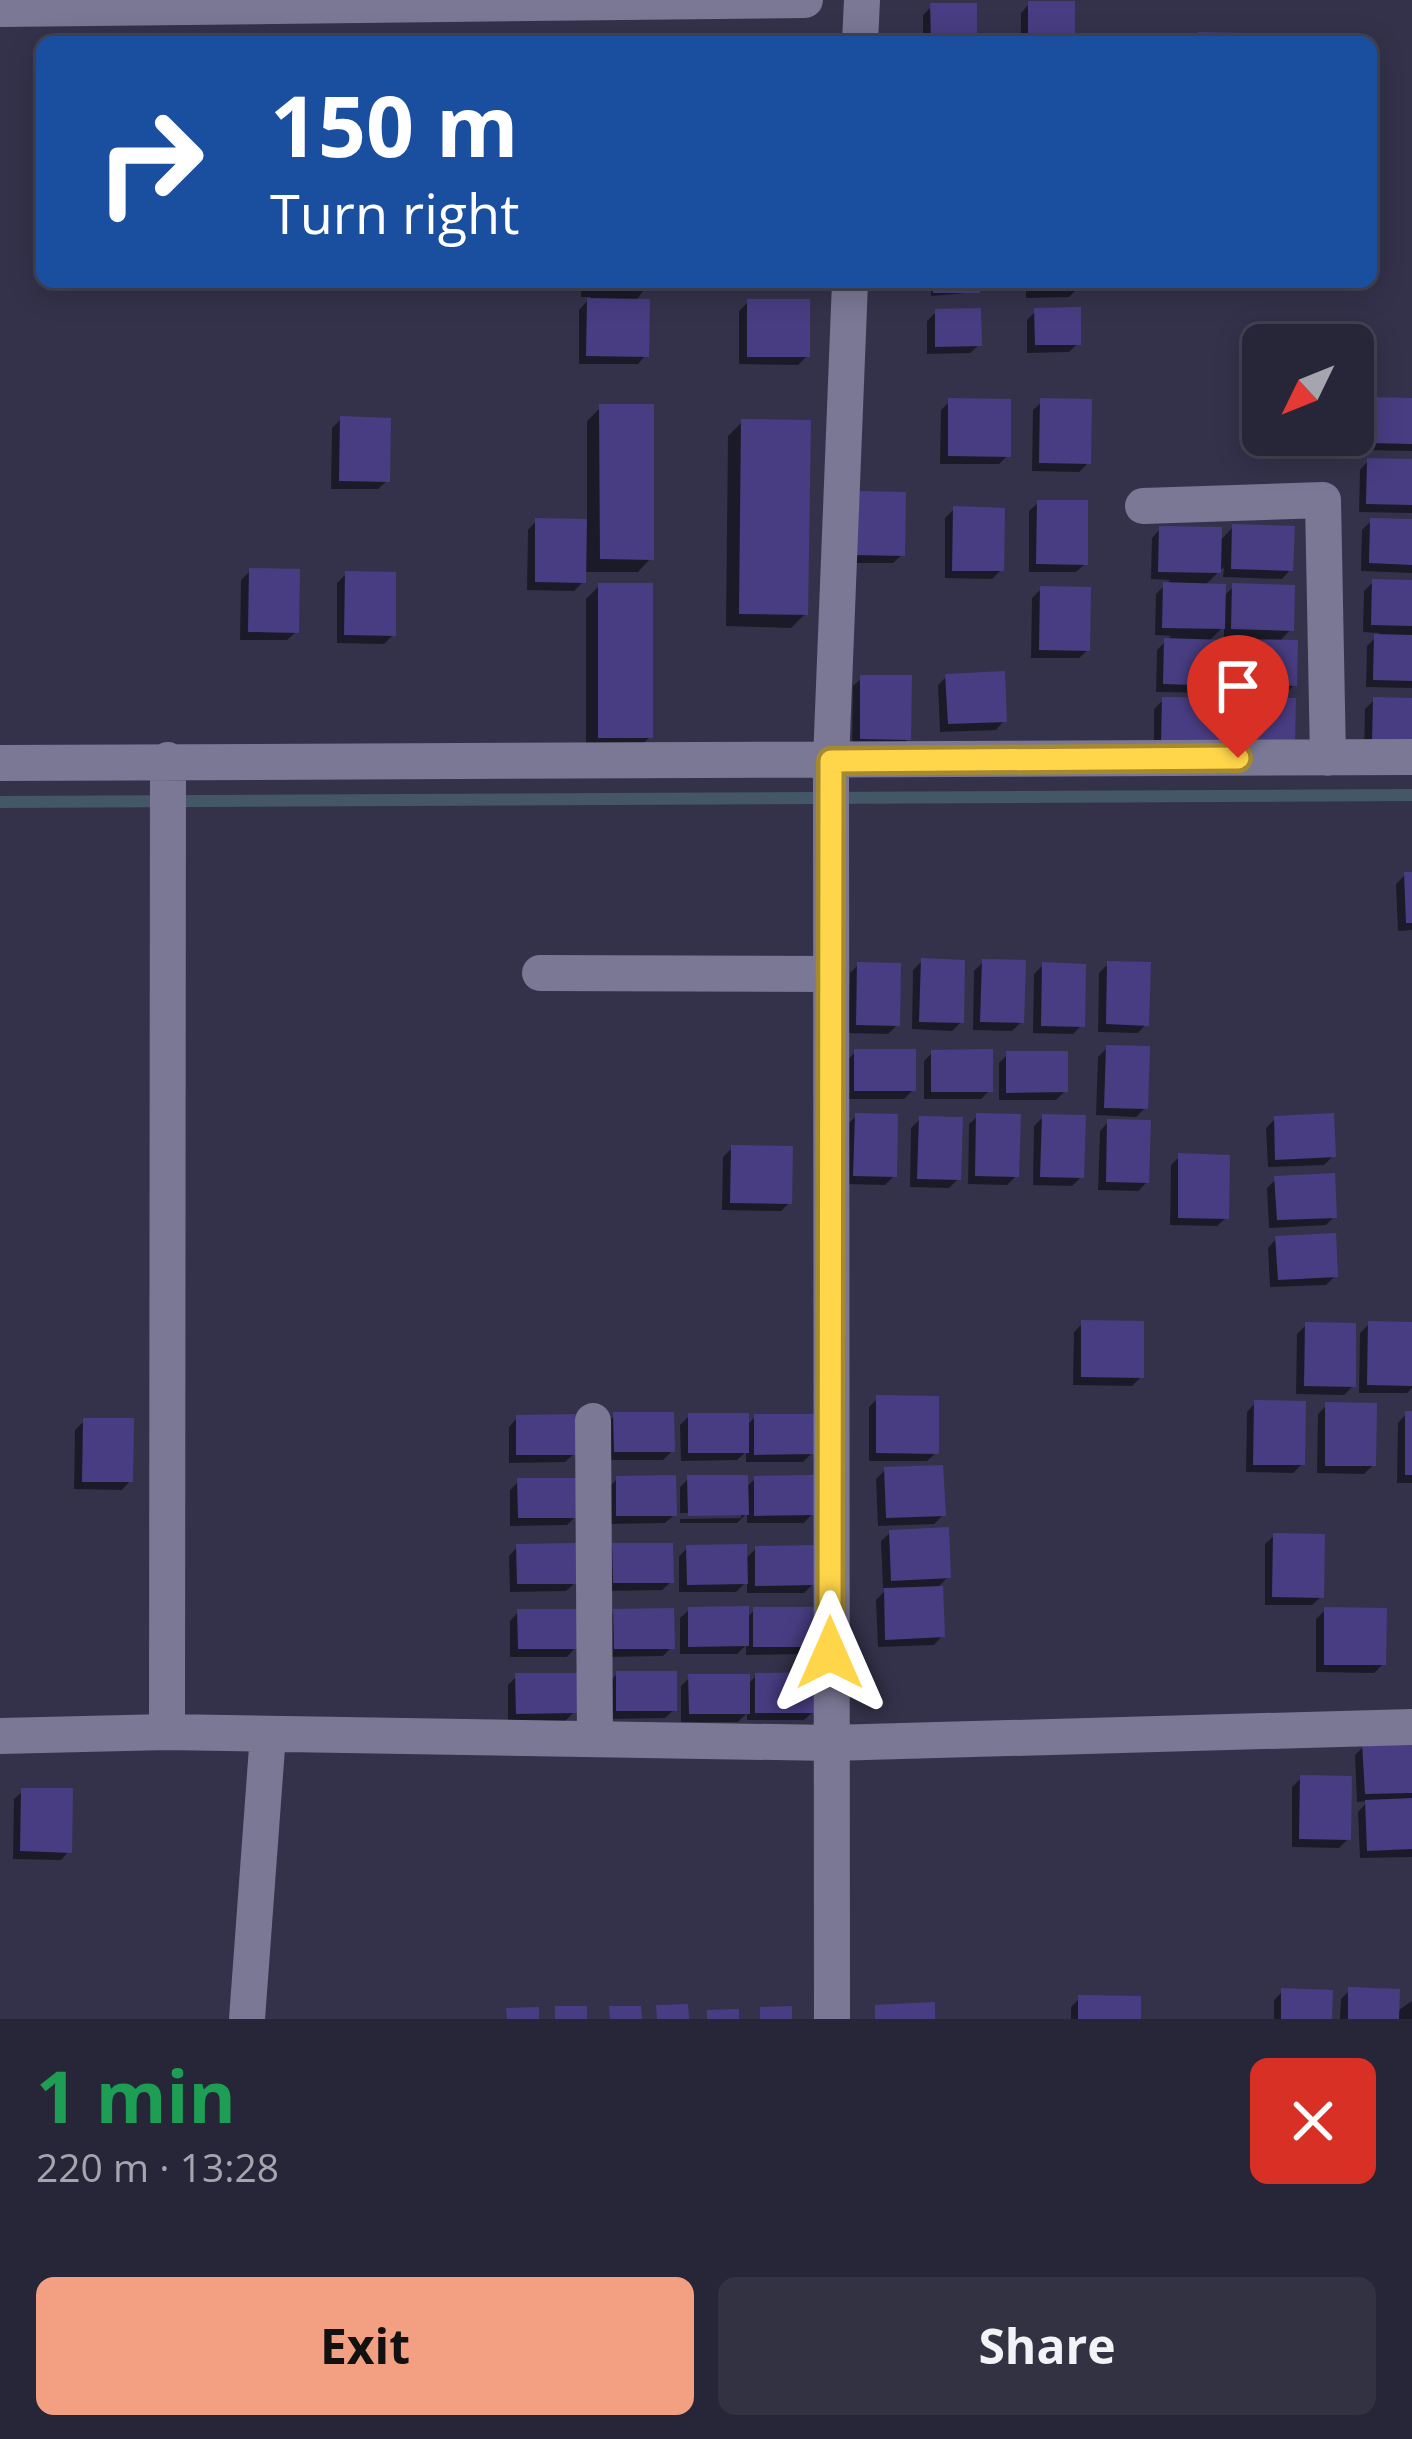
<!DOCTYPE html>
<html lang="en">
<head>
<meta charset="utf-8">
<style>
  body { margin:0; font-family:"Open Sans",sans-serif; background:#333243; color:#f1f3f6; height:100vh; display:flex; flex-direction:column; font-size:45px; white-space:nowrap }
  * { box-sizing:border-box; margin:0 }
  p { font-size:39px; color:#a4a5ae }
  .icon { flex:none; width:66px; height:66px; fill:none; stroke:currentColor; stroke-width:2; stroke-linecap:round; stroke-linejoin:round }
  .map { position:relative; height:2019px; overflow:hidden }
  .side { display:flex; flex-direction:column; background:#272638; flex:1 }
  .side>* { flex:none }
  .guide { position:absolute; left:36px; top:36px; width:1341px; height:252px; border-radius:18px; box-shadow:0 6px 30px #0003,0 0 0 3px #434353; background:#1a4fa0; color:#fff; overflow:hidden }
  .needle { width:78px; rotate:227deg }
  .tools { position:absolute; left:1242px; top:324px; display:grid; gap:24px }
  .tools a { display:grid; place-items:center; width:132px; height:132px; border-radius:18px; background:#272638; box-shadow:0 6px 30px #0003,0 0 0 3px #434353; font-size:60px }
  .pin { position:absolute; display:grid; place-items:center; width:102px; height:102px; color:#fff; margin:-123px -51px; border-radius:50% 50% 50% 0; rotate:-45deg; box-shadow:0 0 12px #0007 }
  .pin .icon { rotate:45deg }
  .me { position:absolute; width:132px; margin:-66px; rotate:0deg; stroke-linejoin:round; filter:drop-shadow(0 0 9px #0008) }
  .turn { display:flex; align-items:center; gap:42px; height:252px; padding:0 36px; font-size:54px }
  .turn .icon { width:156px; height:156px; stroke-width:2.5 }
  .turn b { display:block; font-size:84px; line-height:102px }
  .round { display:grid; place-items:center; flex:none; width:126px; height:126px; border-radius:18px; background:#333243 }
  .overview { display:flex; align-items:center; justify-content:space-between; height:204px; padding:0 36px }
  h1 { font-size:72px; font-weight:700; line-height:90px; color:#1e9e55 }
  .primary-button { display:flex; gap:24px; margin-top:auto; padding:24px 36px }
  .primary-button a { flex:1; height:138px; border-radius:18px; background:#f39f82; color:#111; font-size:48px; font-weight:700; line-height:138px; text-align:center }
  .primary-button a+a { background:#333243; color:#f1f3f6 }
  .map>svg:first-child { display:block }
  .shadow { fill:#0007; fill-rule:evenodd }
  .lines { fill:none; stroke-linecap:round; stroke-linejoin:round }
  .stream { stroke:#435766; stroke-width:12 }
  .building { fill:#483d82 }
  .minor { stroke:#7a7895; stroke-width:36 }
  .route-casing { stroke:#a68a30; stroke-width:30 }
  .route { stroke:#ffd54a; stroke-width:21 }
</style>
</head>
<body>
<div class="map">
<svg width="1412" height="2019" viewBox="0 0 1412 2019">
  <rect width="100%" height="100%" fill="#34324b"/>
  <path class="shadow" d="M1029,4L1072,37L1067,42H1021V13Z
    M932,6L974,39L923,42V15Z
    M581,282H649L636,301L646,355L638,364H579V310L591,297H581Z
    M931,282H976L977,292L931,296Z
    M1026,282H1078V288L1069,297L1026,298Z
    M748,302L807,356L798,365L739,364V311Z
    M1036,311L1078,343L1069,352L1027,353V320Z
    M936,312L979,345L970,353L927,354V321Z
    M1371,400L1412,401V451L1362,450V409Z
    M950,401L1008,455L999,464H940L941,410Z
    M1042,402L1088,463L1079,472L1032,471L1033,410Z
    M601,407L651,558L638,572H583V582L574,591L527,590L528,530L536,521L587,522V421Z
    M341,419L387,481L378,489H331L332,428Z
    M742,422L805,614L791,628L726,626L728,436Z
    M1368,461L1412,462V513L1359,512L1360,470Z
    M847,503L902,555L893,563H846Z
    M1038,503L1085,564L1076,572H1029V511Z
    M954,509L1001,570L992,579L945,578V518Z
    M1371,521L1412,522V573L1361,571L1362,530Z
    M1233,527L1290,570L1282,579L1223,577L1224,567L1204,586L1223,597L1234,586L1291,629L1278,643L1294,685L1285,694L1227,692V681L1215,693L1156,692L1157,650L1171,636L1155,635L1156,594L1170,580L1151,579L1152,538L1160,529L1219,542ZM1224,626V643L1208,642ZM1224,637H1241L1224,654Z
    M250,571L296,632L287,640H240L241,580Z
    M346,574L393,635L384,644L337,643V583Z
    M1373,582L1412,583V688L1366,687L1367,646L1380,633L1363,632L1364,591Z
    M599,586L650,737L636,750H586V599Z
    M1041,589L1088,650L1079,658H1031L1032,598Z
    M946,677L1004,721L996,730L940,732L938,685Z
    M862,678L908,739L900,747H852L853,686Z
    M1235,699L1283,751L1225,749V738L1212,751L1154,750V709L1163,700L1221,713Z
    M1374,700L1412,701L1364,751L1365,709Z
    M1405,875H1412V930L1398,931L1396,884Z
    M922,961L961,1022L952,1031L912,1029L913,970Z
    M983,962L1021,1022L1012,1031L973,1030L974,971Z
    M1108,964L1146,1024L1138,1033L1098,1032L1099,973Z
    M858,965L897,1025L888,1034L848,1033L850,973Z
    M1043,965L1082,1025L1073,1034L1033,1033L1034,974Z
    M1107,1048L1145,1108L1136,1117L1096,1115L1098,1057Z
    M855,1052L913,1090L904,1099H847V1061Z
    M932,1053L990,1090L981,1099H924V1061Z
    M1008,1054L1065,1091L1056,1100H999V1063Z
    M856,1116L894,1176L885,1185L845,1184L847,1125Z
    M978,1116L1016,1176L1007,1185L968,1184L969,1124Z
    M1043,1117L1081,1177L1072,1186L1033,1185L1034,1126Z
    M920,1119L958,1179L949,1188L910,1187L911,1128Z
    M1275,1119L1333,1156L1324,1165L1268,1167L1266,1128Z
    M1108,1122L1147,1182L1138,1191L1098,1190L1100,1131Z
    M732,1148L789,1203L781,1211L722,1210L723,1157Z
    M1180,1156L1226,1218L1217,1226L1170,1225L1171,1165Z
    M1276,1179L1334,1217L1326,1225L1269,1228L1267,1188Z
    M1276,1239L1335,1276L1326,1285L1270,1287L1268,1248Z
    M1083,1323L1141,1377L1132,1386L1073,1385L1074,1332Z
    M1369,1324L1412,1325V1388L1407,1393H1359L1360,1333Z
    M1306,1325L1353,1386L1344,1395L1296,1394L1297,1334Z
    M878,1398L936,1453L927,1461H869V1407Z
    M1255,1403L1302,1464L1293,1473L1246,1472L1247,1412Z
    M1327,1405L1373,1465L1364,1474L1317,1473L1318,1414Z
    M1406,1414H1412V1483H1397L1398,1423Z
    M615,1415L672,1451L663,1460H606V1424Z
    M689,1416L746,1426L755,1417L812,1453L803,1462H746V1452L737,1460L681,1461L680,1425Z
    M517,1418L574,1454L565,1462L509,1463V1427Z
    M84,1421L130,1481L122,1490L74,1489L75,1430Z
    M885,1470L943,1515L934,1524L878,1526L876,1479Z
    M689,1478L745,1488L755,1479L812,1514L804,1523H747V1513L737,1523H680V1519L741,1518V1512L680,1513V1487Z
    M617,1479L673,1516L665,1523L608,1524V1488Z
    M519,1481L576,1516L567,1525L510,1526V1490Z
    M890,1533L948,1577L936,1589L942,1636L934,1645L878,1647L876,1600L888,1588H883L881,1541Z
    M1274,1536L1321,1597L1312,1605H1265V1544Z
    M613,1546L671,1582L662,1590L605,1591L604,1555Z
    M517,1547L575,1583L566,1591L510,1592L509,1556Z
    M687,1548L744,1560L756,1549L813,1584L804,1593H747V1581L736,1592H679V1557Z
    M689,1610L746,1619L754,1610L811,1646L803,1654L746,1655V1645L737,1654H680V1618Z
    M1325,1610L1383,1664L1374,1673L1316,1672V1619Z
    M518,1612L575,1648L567,1657H510V1621Z
    M614,1612L671,1648L663,1656L606,1657L605,1620Z
    M617,1674L674,1710L665,1718L609,1719L608,1683Z
    M517,1676L574,1712L565,1721H508V1685Z
    M756,1676L813,1712L804,1720H747V1713L738,1722H681V1686L690,1677L747,1685Z
    M1412,1744V1857L1360,1858L1358,1812L1368,1801L1357,1802L1355,1755L1364,1746Z
    M1301,1778L1348,1839L1339,1848L1292,1847V1787Z
    M23,1791L69,1851L61,1860L13,1859L14,1799Z
    M1350,1990L1396,2012L1412,2001V2019H1340L1341,1999Z
    M1283,1991L1330,2019H1274V2000Z
    M1080,1998L1138,2019H1071V2007Z"/>
  <g class="lines">
    <path class="stream" d="M0,802L1412,795"/>
  </g>
  <path class="building" d="M1028,1H1075V38L1028,39Z
    M930,3H977V40L931,41Z
    M1198,32L1249,33V42H1198Z
    M589,282H652V290H589Z
    M933,282H979L980,293H933Z
    M1034,282H1081V290H1034Z
    M587,298L650,299L649,357L586,356Z
    M747,299H810V357H747Z
    M1081,307V345H1035L1034,308Z
    M981,308L982,346L935,347V309Z
    M1370,397L1412,398V444L1369,443Z
    M948,398L1011,399V457L948,456Z
    M1040,398L1092,399L1091,464L1039,463Z
    M599,404H654V560L600,559Z
    M340,416L391,418L390,482L339,481Z
    M741,419L811,420L808,615L739,614Z
    M1367,458L1412,459V505L1366,504Z
    M854,491L906,492L905,556L853,555Z
    M1037,500H1088V565L1036,564Z
    M953,506L1005,508L1004,571H952Z
    M535,518L587,519L586,583L535,582Z
    M1370,518L1412,519V565L1369,563Z
    M1232,524L1295,526L1293,571L1231,569Z
    M1159,526L1222,527L1221,573L1158,572Z
    M249,568L300,569L299,633L248,632Z
    M345,571L396,572V636L344,635Z
    M1372,579L1412,580V626L1371,625Z
    M1163,582L1226,584L1225,629L1162,628Z
    M598,583H653V738H598Z
    M1232,583L1295,585L1294,631L1231,629Z
    M1040,586L1091,587L1090,651L1039,650Z
    M1374,634L1412,635V681L1373,680Z
    M1164,638L1227,640L1226,686L1163,684Z
    M1235,639L1298,640L1297,686L1235,684Z
    M1005,671L1007,722L948,724L945,674Z
    M860,675H912L911,740L860,739Z
    M1234,696L1296,698L1295,743L1232,742Z
    M1162,697L1225,698L1224,744L1161,742Z
    M1373,697L1412,698V744L1372,743Z
    M1404,872H1412V923H1406Z
    M921,958L965,960L964,1023L919,1022Z
    M982,959L1026,960L1024,1023L980,1022Z
    M1107,961L1151,962L1149,1026L1106,1024Z
    M857,962L901,963L900,1026L856,1025Z
    M1042,962L1086,964L1085,1027L1041,1026Z
    M1106,1045L1150,1046L1148,1109L1104,1108Z
    M854,1049H916V1091H854Z
    M993,1049V1092H931V1050Z
    M1006,1051H1068V1092L1006,1093Z
    M855,1113L898,1114L897,1177L853,1176Z
    M976,1113L1021,1114L1019,1177L975,1176Z
    M1334,1113L1336,1157L1275,1160L1274,1116Z
    M1042,1114L1086,1115L1084,1178L1040,1177Z
    M919,1116L963,1117L961,1180L917,1179Z
    M1107,1119L1151,1120L1149,1183L1106,1182Z
    M731,1145L793,1146L792,1204L730,1203Z
    M1178,1153L1230,1155L1229,1219L1178,1218Z
    M1335,1173L1337,1218L1277,1220L1274,1176Z
    M1336,1233L1338,1277L1278,1280L1275,1236Z
    M1081,1320L1144,1321V1378L1081,1377Z
    M1368,1321L1412,1322V1386L1367,1385Z
    M1305,1322L1356,1323V1387L1304,1386Z
    M876,1395L939,1396V1454L876,1453Z
    M1254,1400L1306,1401L1305,1465H1253Z
    M1325,1402L1377,1403L1376,1466H1325Z
    M1405,1411H1412V1475H1405Z
    M613,1412H674L675,1452H614Z
    M688,1413H749V1453H688Z
    M577,1414V1455H516V1415Z
    M754,1414H815V1454L754,1455Z
    M83,1418H134L133,1482H82Z
    M943,1465L946,1516L886,1518L884,1467Z
    M676,1475L677,1516H616V1476Z
    M687,1475H748L749,1515L688,1516Z
    M815,1475V1515L754,1516V1476Z
    M517,1478H578L579,1518H518Z
    M949,1527L951,1578L891,1581L889,1530Z
    M1273,1533L1325,1534L1324,1598L1272,1597Z
    M577,1543L578,1584H517L516,1544Z
    M612,1543H673L674,1583H613Z
    M747,1544L748,1584L687,1585L686,1545Z
    M816,1545V1585L755,1586V1546Z
    M943,1586L945,1637L885,1640L884,1588Z
    M749,1606V1646L688,1647V1607Z
    M753,1607H814V1647H753Z
    M1324,1607L1387,1608L1386,1665H1324Z
    M674,1608L675,1649H614L613,1609Z
    M517,1609H578V1649H518Z
    M616,1671H677V1711H616Z
    M816,1672V1713H755V1673Z
    M515,1673H577V1713L516,1714Z
    M688,1674H750V1714H689Z
    M1412,1741V1793L1365,1794L1362,1743Z
    M1300,1775L1352,1776L1351,1840L1299,1839Z
    M21,1788H73L72,1853L20,1851Z
    M1412,1798V1849L1367,1851L1365,1800Z
    M1348,1987L1400,1989L1399,2019H1348Z
    M1281,1988L1333,1990L1332,2019H1281Z
    M1078,1995L1141,1996V2019H1078Z
    M935,2002V2019H875V2005Z
    M688,2004L689,2019H657L656,2005Z
    M555,2006H587V2019H555Z
    M609,2006H641L642,2019H610Z
    M792,2006V2019H760V2007Z
    M539,2007V2019H507L506,2008Z
    M739,2009V2019H707V2010Z"/>
  <g class="lines">
    <path class="minor" d="M0,9L805,0
      M860,42L862,0
      M1143,506L1323,500L1328,758
      M0,763L1412,757
      M540,973L831,974
      M593,1421L595,1739
      M167,1732L168,760
      M0,1736L167,1732L830,1743L1412,1727
      M247,2019L268,1734
      M832,2019L831,761L850,282"/>
  </g>
  <g class="lines">
    <g class="route-casing">
      <path id="route" d="M830,1653L831,761L1238,758"/>
    </g>
    <use href="#route" class="route"/>
  </g>
</svg>
<div class="tools">
<a><svg class="needle" viewBox="-14 -14 28 28"><path d="M0-13l5 13h-10z" fill="#e53935"/><path d="M0 13l5-13h-10z" fill="#a4a5ae"/></svg></a>
</div>
<div class="pin" style="left:1238px;top:758px;background:#d93025"><svg class="icon" aria-label="arrive" viewBox="0 0 24 24"><path d="M6 21V4h12l-3 4 3 4H6"/></svg></div>
<svg class="me" style="left:830px;top:1653px" viewBox="-20 -20 40 40"><path d="M0-17L14 15 0 8-14 15z" fill="#ffd54a" stroke="#fff" stroke-width="4"/></svg>
<div class="guide">
<div class="turn"><svg class="icon" aria-label="right" viewBox="0 0 24 24"><path d="M7 20v-9h11M14 6l5 5-5 5"/></svg><div><b>150 m</b>Turn right</div></div>
</div>
</div>
<section class="side">
<div class="overview"><div><h1>1 min</h1><p>220 m · 13:28</p></div><a class="round" style="background:#d93025;color:#fff"><svg class="icon" aria-label="close" viewBox="0 0 24 24"><path d="M6 6l12 12M18 6L6 18"/></svg></a></div>
<div class="primary-button"><a>Exit</a><a>Share</a></div>
</section>
</body>
</html>
